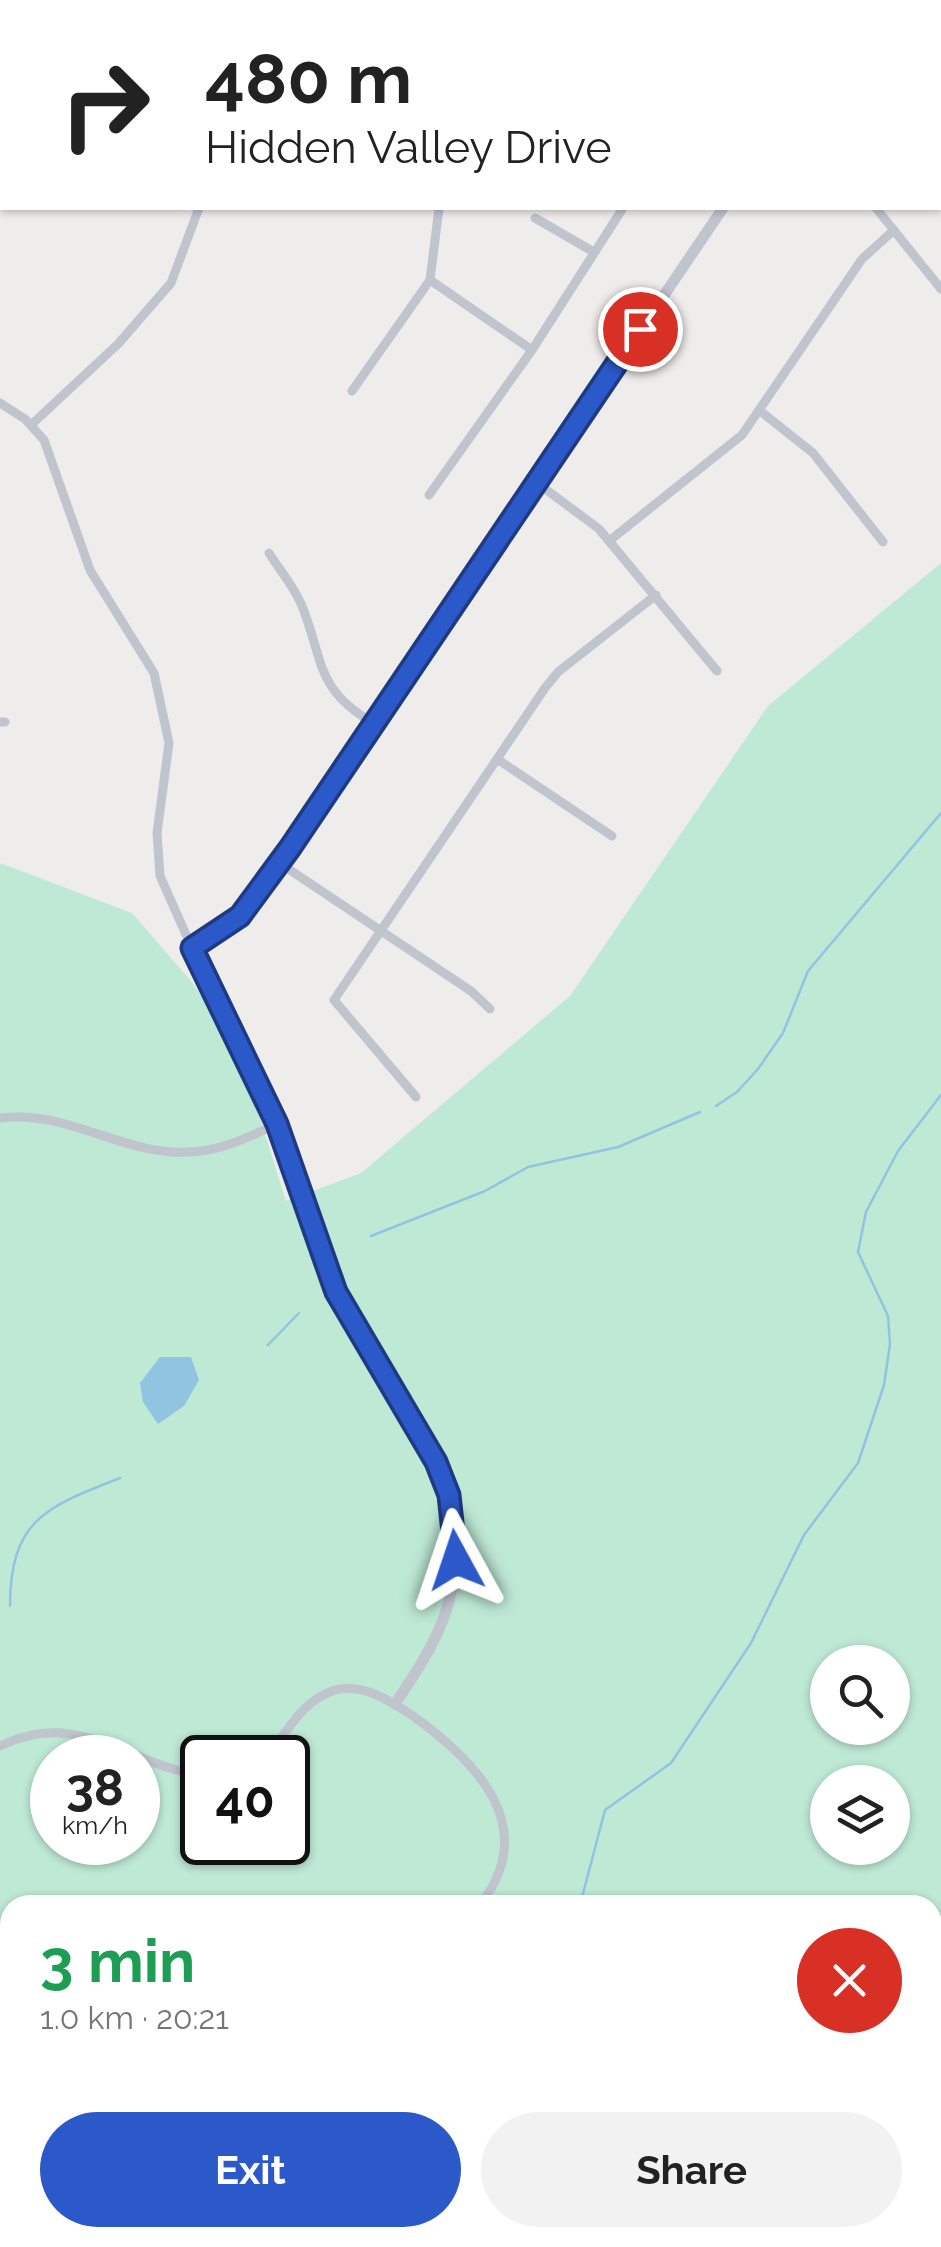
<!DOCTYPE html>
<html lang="en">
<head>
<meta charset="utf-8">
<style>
  body { margin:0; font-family:Raleway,sans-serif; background:#f2f2f2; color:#222; height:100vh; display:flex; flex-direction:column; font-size:38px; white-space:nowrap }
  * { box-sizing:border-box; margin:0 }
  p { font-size:32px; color:#767676 }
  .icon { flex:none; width:55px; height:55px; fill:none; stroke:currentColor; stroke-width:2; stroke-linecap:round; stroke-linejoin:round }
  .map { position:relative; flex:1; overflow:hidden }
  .drawer { position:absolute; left:0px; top:1895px; width:942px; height:352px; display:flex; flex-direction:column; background:#fff; border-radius:30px 30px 0 0; box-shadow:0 2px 8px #0004 }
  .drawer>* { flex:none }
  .hud { position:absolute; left:0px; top:0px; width:942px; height:210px; box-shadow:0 2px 8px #0004; background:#fff; color:#222; overflow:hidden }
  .buttons { position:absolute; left:810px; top:1645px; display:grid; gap:20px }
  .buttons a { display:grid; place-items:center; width:100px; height:100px; border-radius:50%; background:#fff; box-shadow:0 2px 8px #0004; font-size:50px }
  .speed { position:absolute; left:30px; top:1735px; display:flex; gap:20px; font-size:50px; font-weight:700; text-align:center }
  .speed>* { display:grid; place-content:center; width:130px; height:130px; border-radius:50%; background:#fff; box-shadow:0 2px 8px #0004; line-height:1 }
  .speed small { font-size:25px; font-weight:400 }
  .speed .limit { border:5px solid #111; border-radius:15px; background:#fff; color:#111 }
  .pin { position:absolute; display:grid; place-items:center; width:85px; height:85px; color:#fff; margin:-42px; border:5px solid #fff; border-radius:50%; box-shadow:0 2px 10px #0007 }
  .me { position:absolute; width:110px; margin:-55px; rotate:355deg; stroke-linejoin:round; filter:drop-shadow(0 0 8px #0008) }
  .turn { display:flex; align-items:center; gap:35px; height:210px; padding:0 40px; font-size:45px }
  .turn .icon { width:130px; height:130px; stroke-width:2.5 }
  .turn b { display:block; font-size:70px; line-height:85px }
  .round { display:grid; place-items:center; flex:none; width:105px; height:105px; border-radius:52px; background:#f2f2f2 }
  .headline { display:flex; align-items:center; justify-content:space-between; height:170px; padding:0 40px }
  h1 { font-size:60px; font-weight:700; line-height:75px; color:#1e9e55 }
  .button { display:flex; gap:20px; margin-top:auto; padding:20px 40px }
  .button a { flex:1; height:115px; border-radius:60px; background:#2c59c9; color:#fff; font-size:40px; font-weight:700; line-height:115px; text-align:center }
  .button a+a { background:#f2f2f2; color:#222 }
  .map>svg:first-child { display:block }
  .green { fill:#bee9d5; fill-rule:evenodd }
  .water { fill:#90c4e1 }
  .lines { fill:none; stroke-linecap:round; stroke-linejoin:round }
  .stream { stroke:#90c4e1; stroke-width:2.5 }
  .minor { stroke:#bfc4cd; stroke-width:9 }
  .tertiary { stroke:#bfc4cd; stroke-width:11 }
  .route-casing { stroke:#1d3a83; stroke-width:25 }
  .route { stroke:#2c59c9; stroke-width:18 }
</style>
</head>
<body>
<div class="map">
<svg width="941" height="2247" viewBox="0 0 941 2247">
  <rect width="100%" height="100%" fill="#efedec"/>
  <path class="green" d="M941,563V2247H0V863L132,913L191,981L220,1022L248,1080L286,1201L361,1173L570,996L768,706ZM828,1662H892V1728H828ZM52,1758H138V1842H52ZM202,1758H288V1842H202ZM828,1782H892V1848H828ZM10,1905H932V2238H10Z"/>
  <path class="water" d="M160,1357H191L199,1380L184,1406L158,1424L143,1402L140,1383Z"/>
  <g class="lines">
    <path class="stream" d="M716,1106L737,1092L758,1069L783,1033L808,971L941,813
      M371,1236L485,1191L528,1167L618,1147L700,1112
      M268,1345L299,1313
      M10,1606C10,1518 49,1506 120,1478
      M580,1905L605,1810L671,1763L751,1643L804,1535L858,1463L884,1385L890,1344L888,1316L858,1252L866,1212L898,1151L941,1095"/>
    <path class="minor" d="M420,0L421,2
      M775,0L777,2
      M606,2L609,0
      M876,208L941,289
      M535,218L592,251
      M430,280L532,350
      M352,391L430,280L439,208
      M0,403L25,419L44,440L90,570L154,673L169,743L157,833L160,876L192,948
      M759,410L813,453L883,542
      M31,425L118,344L171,283L199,208
      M536,482L599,529L717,671
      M429,495L532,350L623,208
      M609,541L742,435L862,259L894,230
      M269,553C280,571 294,586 302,606C324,661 315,689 373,723
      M0,722H5
      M497,759L612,836
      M278,862L471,991L490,1009
      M416,1097L334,1000L545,688L558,672L656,595
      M0,1118C68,1109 123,1156 189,1152C221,1151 249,1137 277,1124
      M0,1746C80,1707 128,1766 202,1775
      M265,1758C289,1732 299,1702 335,1690C362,1682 392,1702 413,1716C477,1762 541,1827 480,1905
      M286,2247L301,2238"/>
    <path class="tertiary" d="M862,2L863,0
      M395,1704C436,1643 464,1598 453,1521C442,1436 372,1368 336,1292C312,1239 300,1181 278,1127C254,1065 223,1007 192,948L241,916L290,848L723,208"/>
  </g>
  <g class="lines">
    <g class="route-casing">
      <path id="route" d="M456,1560L449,1495L436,1462L336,1292L277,1124L192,948L240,916L290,848L640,329"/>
    </g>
    <use href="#route" class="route"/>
  </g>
</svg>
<div class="buttons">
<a><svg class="icon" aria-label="search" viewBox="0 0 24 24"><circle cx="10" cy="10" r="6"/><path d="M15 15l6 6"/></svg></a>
<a><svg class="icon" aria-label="layers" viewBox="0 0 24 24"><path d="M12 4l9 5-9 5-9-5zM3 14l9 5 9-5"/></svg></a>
</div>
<div class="speed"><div>38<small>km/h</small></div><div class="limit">40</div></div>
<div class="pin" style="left:640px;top:329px;background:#d93025"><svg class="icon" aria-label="arrive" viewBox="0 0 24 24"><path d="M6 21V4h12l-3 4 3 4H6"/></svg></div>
<svg class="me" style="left:456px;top:1560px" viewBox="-20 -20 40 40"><path d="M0-17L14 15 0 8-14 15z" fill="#2c59c9" stroke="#fff" stroke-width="4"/></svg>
<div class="hud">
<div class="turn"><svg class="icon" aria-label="right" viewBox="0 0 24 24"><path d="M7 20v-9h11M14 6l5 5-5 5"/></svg><div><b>480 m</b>Hidden Valley Drive</div></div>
</div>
<section class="drawer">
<div class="headline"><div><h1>3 min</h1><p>1.0 km · 20:21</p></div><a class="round" style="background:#d93025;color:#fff"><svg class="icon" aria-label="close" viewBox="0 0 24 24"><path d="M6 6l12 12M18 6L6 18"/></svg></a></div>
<div class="button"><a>Exit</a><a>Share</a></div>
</section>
</div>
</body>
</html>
